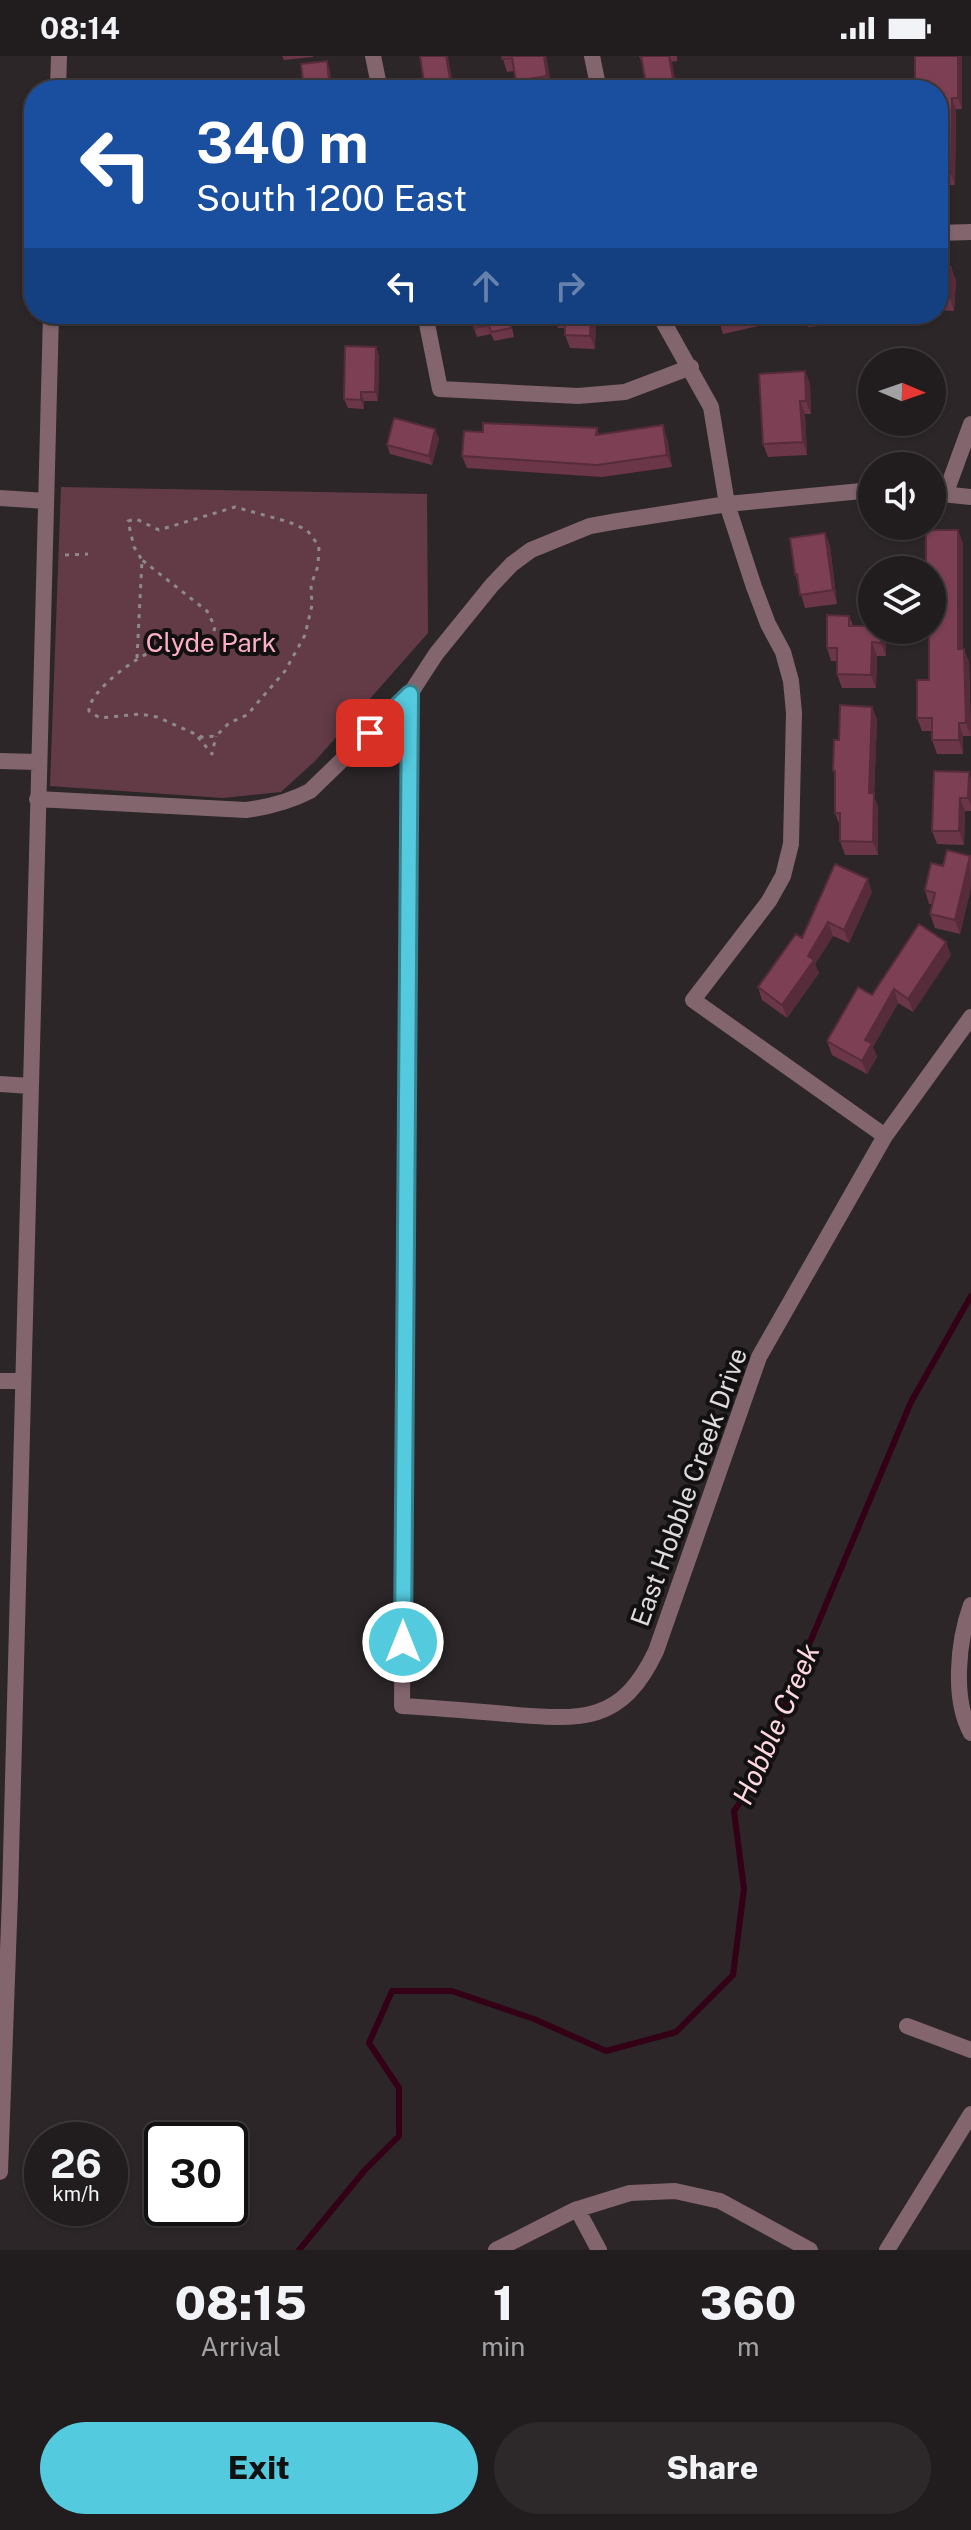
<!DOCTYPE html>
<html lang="en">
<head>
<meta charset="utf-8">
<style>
  body { margin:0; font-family:"Public Sans",sans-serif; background:#2d292b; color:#f1f3f6; height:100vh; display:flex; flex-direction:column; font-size:30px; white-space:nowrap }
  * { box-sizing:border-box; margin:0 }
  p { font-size:26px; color:#a2a1a4 }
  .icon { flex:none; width:44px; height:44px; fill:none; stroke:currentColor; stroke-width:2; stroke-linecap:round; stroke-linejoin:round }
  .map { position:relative; height:2194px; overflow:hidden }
  .side { display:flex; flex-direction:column; background:#211c1e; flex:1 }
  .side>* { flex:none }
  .banner { position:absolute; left:24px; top:24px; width:924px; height:244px; border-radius:32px; box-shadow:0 2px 6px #0004,0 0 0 2px #3e3a3c; background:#1a4fa0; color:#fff; overflow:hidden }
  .needle { width:52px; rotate:92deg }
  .buttons { position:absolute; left:858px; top:292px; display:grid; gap:16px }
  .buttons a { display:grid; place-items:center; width:88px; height:88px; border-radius:50%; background:#211c1e; box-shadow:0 2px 6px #0004,0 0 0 2px #3e3a3c; font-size:40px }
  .speed { position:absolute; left:24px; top:2066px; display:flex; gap:16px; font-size:40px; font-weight:700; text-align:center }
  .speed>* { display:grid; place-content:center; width:104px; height:104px; border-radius:50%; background:#211c1e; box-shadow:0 2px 6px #0004,0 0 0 2px #3e3a3c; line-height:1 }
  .speed small { font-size:20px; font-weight:400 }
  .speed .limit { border:4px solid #111; border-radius:12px; background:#fff; color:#111 }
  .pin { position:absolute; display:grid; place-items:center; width:68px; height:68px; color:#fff; margin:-34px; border-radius:16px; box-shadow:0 4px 12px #0006 }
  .me { position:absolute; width:88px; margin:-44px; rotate:0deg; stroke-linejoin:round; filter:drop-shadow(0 0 6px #0008) }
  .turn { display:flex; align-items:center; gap:28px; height:168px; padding:0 40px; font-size:36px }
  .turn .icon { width:104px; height:104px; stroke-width:2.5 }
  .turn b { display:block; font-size:56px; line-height:68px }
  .lanes { display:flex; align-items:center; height:76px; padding:0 40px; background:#0003; justify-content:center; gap:40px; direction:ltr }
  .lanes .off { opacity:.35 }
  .eta { display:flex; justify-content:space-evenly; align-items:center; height:136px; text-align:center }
  .eta b { font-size:48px; font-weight:800; line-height:56px }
  .button { display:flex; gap:16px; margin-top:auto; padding:16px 40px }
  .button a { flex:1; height:92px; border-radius:48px; background:#54cade; color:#111; font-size:32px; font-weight:800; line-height:92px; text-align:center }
  .button a+a { background:#2d292b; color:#f1f3f6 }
  .status { display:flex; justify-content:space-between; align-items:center; height:56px; padding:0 40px; background:#211c1e; direction:ltr }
  .status svg { height:22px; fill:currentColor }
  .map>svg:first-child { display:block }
  .green { fill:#633b47 }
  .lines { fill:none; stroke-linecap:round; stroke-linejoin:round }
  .stream { stroke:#340016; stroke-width:6 }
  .path { stroke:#8e898b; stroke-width:3; stroke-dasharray:4 6; stroke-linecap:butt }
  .street { stroke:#83656d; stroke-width:16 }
  .wall { fill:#6b3647 }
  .shaded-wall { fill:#572c3a }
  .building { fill:#7c3f53; stroke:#572c3a; stroke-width:2 }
  .route-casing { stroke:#378390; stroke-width:20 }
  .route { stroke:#54cade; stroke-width:14 }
  .labels { text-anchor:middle; stroke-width:8; stroke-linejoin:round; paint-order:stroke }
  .park-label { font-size:26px; fill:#fcafc5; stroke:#121011 }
  .street-label { font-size:26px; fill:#e0dcdd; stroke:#121011 }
  .water-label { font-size:28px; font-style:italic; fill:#ffd7e1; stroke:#121011 }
</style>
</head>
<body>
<div class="status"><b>08:14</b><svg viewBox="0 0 49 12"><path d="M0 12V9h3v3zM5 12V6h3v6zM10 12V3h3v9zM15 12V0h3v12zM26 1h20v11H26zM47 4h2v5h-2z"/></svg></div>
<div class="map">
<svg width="971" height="2194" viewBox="0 0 971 2194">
  <rect width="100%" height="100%" fill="#2c2628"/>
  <path class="green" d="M61,431L427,438L428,577L315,705L281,736L223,742L50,730Z"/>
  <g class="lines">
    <path class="stream" d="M299,2194L365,2114L399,2080V2032L369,1987L392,1935H452L534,1963L606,1995L676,1976L733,1919L744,1833L734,1755L758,1721L795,1622L911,1346L971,1240"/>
    <path class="path" d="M65,499L88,498
      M137,602L142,504L134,491L128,465L136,463L159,474L235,451L289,466L307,474L319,490L318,510L311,529L312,549L305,579L285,615L247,659L229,667L216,680L202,681L157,661L140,658L100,662L89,655C88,636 138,599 156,594C175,589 193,590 212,583L215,571L207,555L142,504
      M198,681L212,698L216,680"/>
    <path class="street" d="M373,0L380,34
      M592,0L599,34
      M58,34L59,0
      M938,177L971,176
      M425,258L440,333L578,340L625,336L691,311
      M659,258L711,351L727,448L754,531L768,568L783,596L791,625L794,657L791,788L783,820L769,845L693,944L885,1080
      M932,437L971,441
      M945,439L971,368
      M0,442L46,445
      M410,638L402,1650C437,1652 472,1655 507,1658C580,1664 621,1669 656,1595L759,1301L885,1080L971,961
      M0,705L38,706
      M37,743L246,754C269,751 289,746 310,735L410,638L436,598L492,529L512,508L531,494L590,470L618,465L727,448L872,434
      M0,1028L30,1030
      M0,1325H23
      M971,1549C958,1585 952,1643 971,1677
      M907,1970L971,1994
      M0,2116L10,1840L51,258
      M577,2153L599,2194
      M496,2194L575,2154L630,2137L675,2135L720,2145L810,2194
      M887,2194L971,2058"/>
  </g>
  <path class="wall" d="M282,0H313V1L284,4Z
    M502,0H546L552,33L519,34L514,15L507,16Z
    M639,0H677V5L643,10Z
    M962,0V53H956L955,129H938V34H916L915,32Z
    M938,210L956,224L954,255L938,254Z
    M343,258H376L377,263L346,266Z
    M509,258L514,281L494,285L491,278L477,281L474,272Z
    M553,258H596L595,293L570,292L565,279V272H558Z
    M717,258H843L844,268L808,271L803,260L723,278Z
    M376,291L379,300L378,345H364V353L348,352L344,343Z
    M805,315L810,328L811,358H805L807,399L768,401L763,388Z
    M597,372L599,379L667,382L672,411L602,421L467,412L462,400L483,376Z
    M439,382L432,409L390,398L387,389Z
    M958,474L963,488V593L969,606L971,680H963V698H937L932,684V675H922L917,662L929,624Z
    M825,477L830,490L837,548L805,552L795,518Z
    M849,560L853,570L886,584V600H877L876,632H842L837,618V605H831L827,592Z
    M872,651L877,664L874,740L878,751V799H845L840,785V770L835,757V721L833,714L839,684Z
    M971,723V755H965L964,789L937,788L932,775Z
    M971,801V831L960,878L935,872L930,858L932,848H929L925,834L943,810Z
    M872,836L849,887L833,880L815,908L819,917L787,962L762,944L758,931L802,882Z
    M951,899L913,956L898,947L873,991L877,1001L867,1018L832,999L827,985L872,939Z"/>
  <path class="shaded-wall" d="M446,0H448L454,34H452Z
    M544,0H546L552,33L547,20Z
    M669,0H670L672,6L677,34H675Z
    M958,0H962V53L958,42Z
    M327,5L330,14L332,34H330Z
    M952,42L956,53L955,129L951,118Z
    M951,211L956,224L954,255L950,242Z
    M591,258H596L595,293L590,280Z
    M376,291L379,300L378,345L375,336Z
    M805,315L810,328L811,358L806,345Z
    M361,336L364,345V353L361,344Z
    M800,345L805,358L807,399L803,386Z
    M663,369L667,382L672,411L667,399Z
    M435,373L439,382L432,409L429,400Z
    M958,474L963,488V606L958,593Z
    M825,477L830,490L837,548L833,534Z
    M881,574H882L886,584V600L881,587Z
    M872,586L877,600L876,632L871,619Z
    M964,593L969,606L971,680L966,667Z
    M872,651L877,664L874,740L878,751V799L873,786L869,737Z
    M959,667L963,680V698L959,684Z
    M969,716L971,723V750L968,742Z
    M960,742L965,755L964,789L959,775Z
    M970,800L971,831L960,878L955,864Z
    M868,823L872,836L849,887L844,874Z
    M828,866L833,880L815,908L819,917L787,962L782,949L808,900Z
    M946,886L951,899L913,956L908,943Z
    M894,933L898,947L873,991L877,1001L867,1018L862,1005L865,984Z"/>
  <path class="building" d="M420,0H446L452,34H428L426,26H424Z
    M502,0H544L547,20L516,25L512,2L502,3Z
    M641,0H669L675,34H647Z
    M915,0H958V42H952L951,118L938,117V34H927V32H915Z
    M327,5L330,34H304L301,8Z
    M938,210L951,211L950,242L938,241Z
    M471,258H508L511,272L491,276L489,269L474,272Z
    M553,258H591L590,280L565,279V259Z
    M717,258H747L718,265Z
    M345,290L376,291L375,336H361V344L344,343Z
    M805,315L806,345H800L803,386L763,388L759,318Z
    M394,362L435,373L429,400L387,389Z
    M483,367L597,372L596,379L663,369L667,399L597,409L462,400L464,375L483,376Z
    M926,474H958V593H964L966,667H959V684H932V662H917V624H929V574H932V514H926Z
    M825,477L833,534L800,539L797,518H795L790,482Z
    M827,559L849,560V570H872V574H881V587L872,586L871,619L837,618V592H827Z
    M840,649L872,651L869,737H874L873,786L840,785V757H835V715L833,714L834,684H839Z
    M934,715L969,716L968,742H960L959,775H932Z
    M947,794L970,800L955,864L930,858L935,837L925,834L931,807L943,810Z
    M835,808L868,823L844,874L828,866L808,900L814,904L782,949L758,931L796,878L802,882Z
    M919,868L946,886L908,943L894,933L865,984L872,987L862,1005L827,985L858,931L872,939Z"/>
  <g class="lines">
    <g class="route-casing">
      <path id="route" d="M370,677L410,638L403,1586"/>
    </g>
    <use href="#route" class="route"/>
  </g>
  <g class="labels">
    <g class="park-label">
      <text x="211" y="596">Clyde Park</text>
    </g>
    <g class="street-label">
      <text transform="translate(689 1431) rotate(-70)" y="9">East Hobble Creek Drive</text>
    </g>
    <g class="water-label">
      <text transform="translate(776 1668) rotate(-66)" y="10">Hobble Creek</text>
    </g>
  </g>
</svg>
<div class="buttons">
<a><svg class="needle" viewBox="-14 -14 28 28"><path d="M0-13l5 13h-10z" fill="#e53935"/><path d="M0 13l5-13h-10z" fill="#a2a1a4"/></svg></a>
<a><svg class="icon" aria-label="sound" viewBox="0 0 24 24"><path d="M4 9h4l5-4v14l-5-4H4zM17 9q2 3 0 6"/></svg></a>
<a><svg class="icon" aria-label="layers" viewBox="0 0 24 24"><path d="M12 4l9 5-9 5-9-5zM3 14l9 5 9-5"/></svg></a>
</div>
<div class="speed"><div>26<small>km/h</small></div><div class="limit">30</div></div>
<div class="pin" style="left:370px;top:677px;background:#d93025"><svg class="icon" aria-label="arrive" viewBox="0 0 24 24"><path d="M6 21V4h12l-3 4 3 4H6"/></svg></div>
<svg class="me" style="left:403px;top:1586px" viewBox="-20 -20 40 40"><circle r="17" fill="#54cade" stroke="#fff" stroke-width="3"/><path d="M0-11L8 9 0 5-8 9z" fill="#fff"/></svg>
<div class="banner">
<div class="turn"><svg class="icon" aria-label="left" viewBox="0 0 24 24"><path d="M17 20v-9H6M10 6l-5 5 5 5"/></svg><div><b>340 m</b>South 1200 East</div></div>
<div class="lanes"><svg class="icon" aria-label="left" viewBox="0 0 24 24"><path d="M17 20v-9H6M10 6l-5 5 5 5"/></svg><svg class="icon off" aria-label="ahead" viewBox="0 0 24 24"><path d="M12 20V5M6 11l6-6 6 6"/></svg><svg class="icon off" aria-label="right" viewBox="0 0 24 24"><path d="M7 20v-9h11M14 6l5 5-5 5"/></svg></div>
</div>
</div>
<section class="side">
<div class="eta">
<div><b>08:15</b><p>Arrival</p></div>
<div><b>1</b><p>min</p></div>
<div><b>360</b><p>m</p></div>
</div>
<div class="button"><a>Exit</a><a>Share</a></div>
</section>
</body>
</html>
